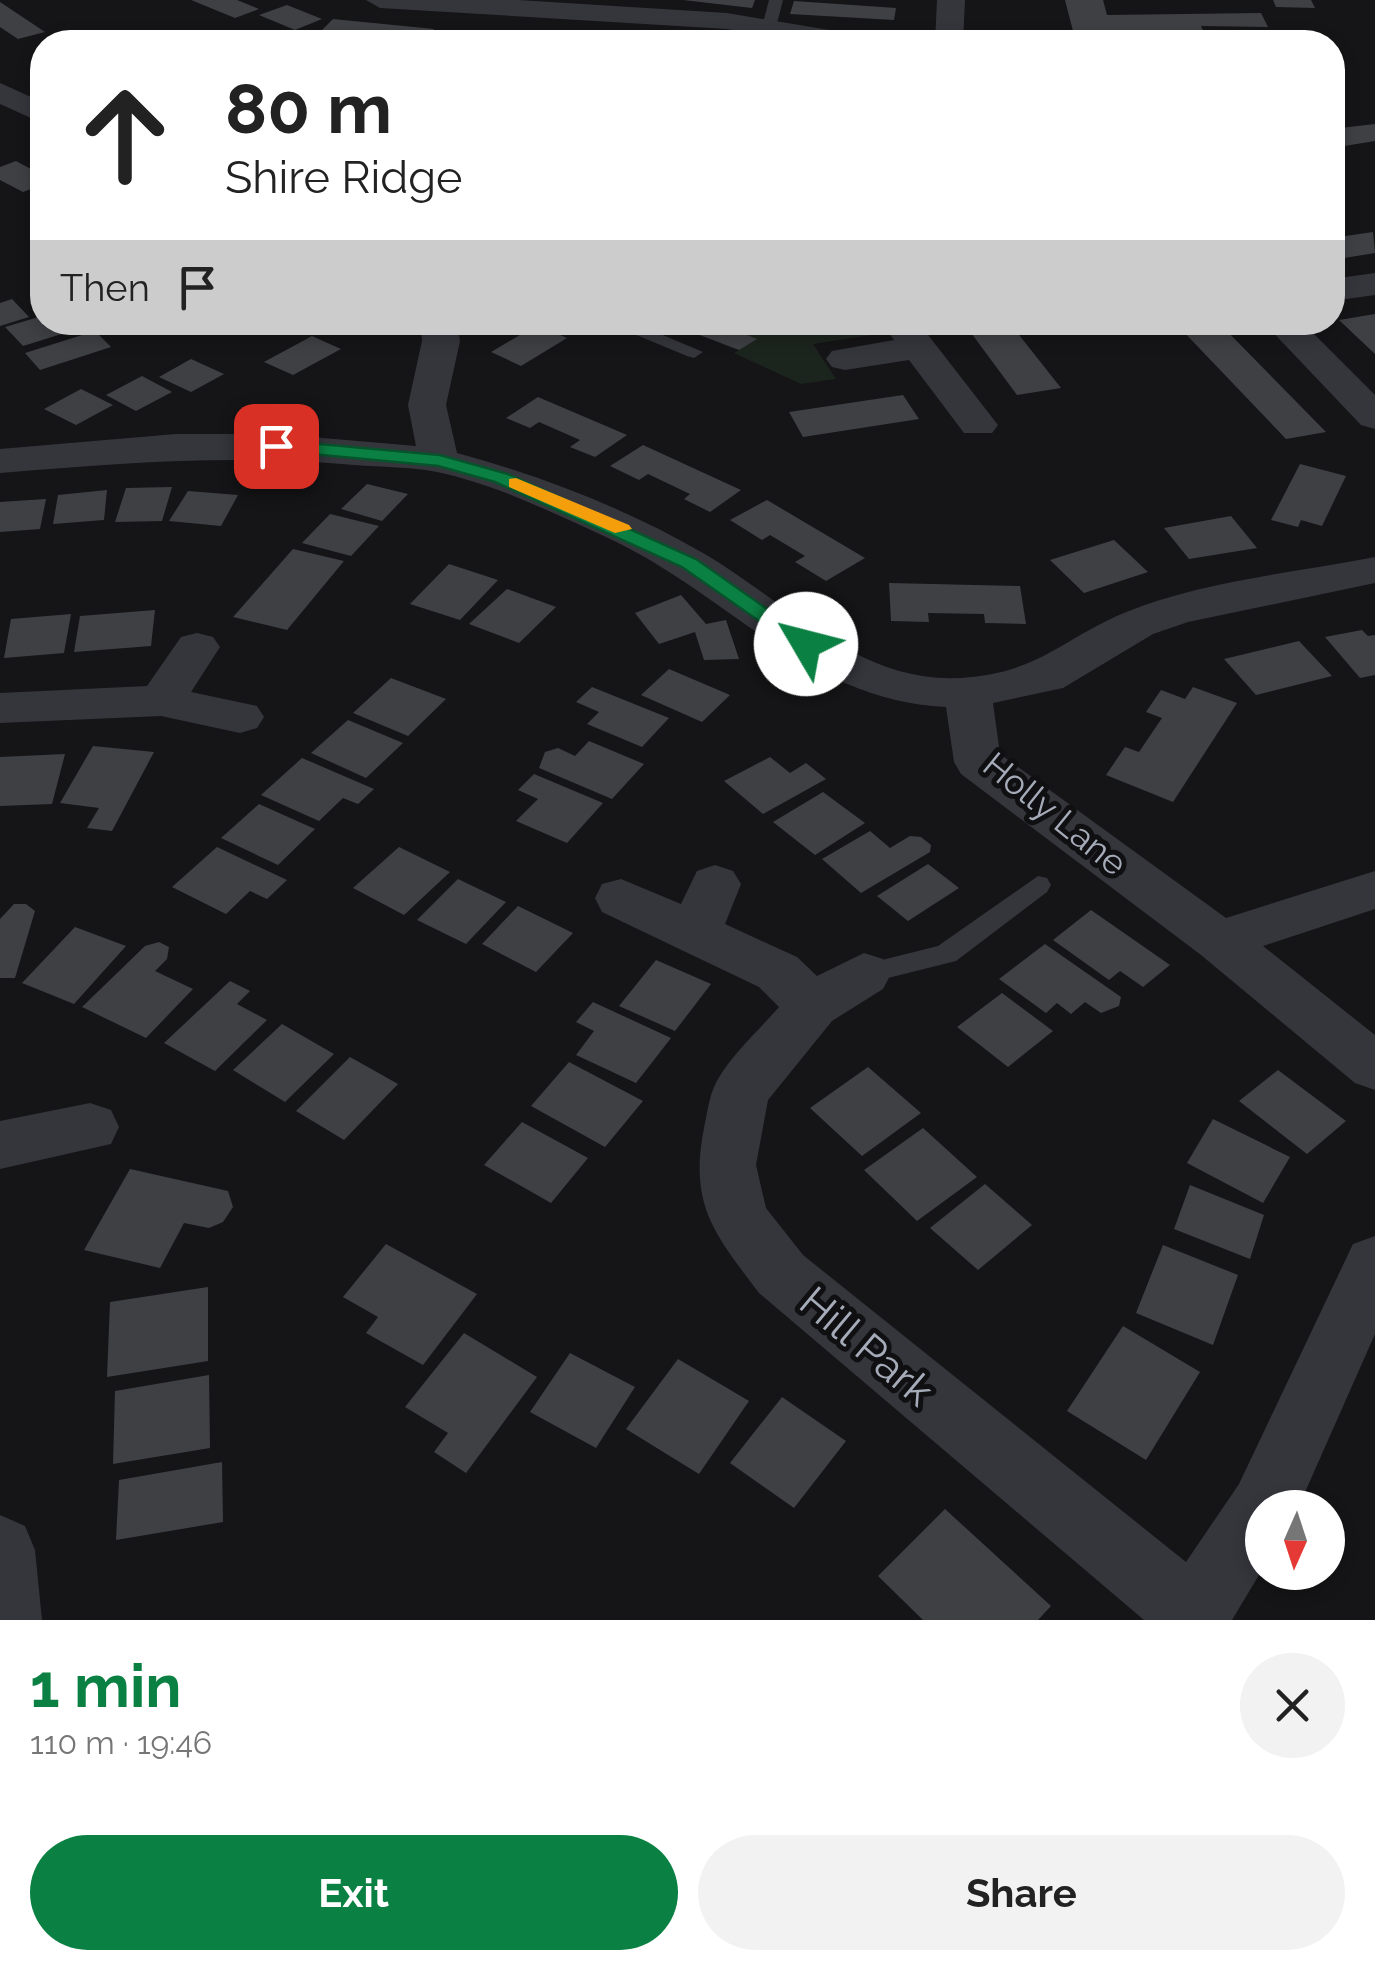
<!DOCTYPE html>
<html lang="en">
<head>
<meta charset="utf-8">
<style>
  body { margin:0; font-family:Raleway,sans-serif; background:#f2f2f2; color:#222; height:100vh; display:flex; flex-direction:column; font-size:38px; white-space:nowrap }
  * { box-sizing:border-box; margin:0 }
  p { font-size:32px; color:#767676 }
  .icon { flex:none; width:55px; height:55px; fill:none; stroke:currentColor; stroke-width:2; stroke-linecap:round; stroke-linejoin:round }
  .map { position:relative; height:1620px; overflow:hidden }
  .panel { display:flex; flex-direction:column; background:#fff; flex:1 }
  .panel>* { flex:none }
  .top-card { position:absolute; left:30px; top:30px; width:1315px; height:305px; border-radius:40px; box-shadow:0 5px 15px #0003; background:#fff; color:#222; overflow:hidden }
  .needle { width:65px; rotate:183deg }
  .tools { position:absolute; left:1245px; top:1490px; display:grid; gap:20px }
  .tools a { display:grid; place-items:center; width:100px; height:100px; border-radius:50%; background:#fff; box-shadow:0 5px 15px #0003; font-size:50px }
  .pin { position:absolute; display:grid; place-items:center; width:85px; height:85px; color:#fff; margin:-42px; border-radius:20px; box-shadow:0 5px 15px #0006 }
  .me { position:absolute; width:110px; margin:-55px; rotate:307deg; stroke-linejoin:round; filter:drop-shadow(0 0 8px #0008) }
  .turn { display:flex; align-items:center; gap:35px; height:210px; padding:0 30px; font-size:45px }
  .turn .icon { width:130px; height:130px; stroke-width:2.5 }
  .turn b { display:block; font-size:70px; line-height:85px }
  .then { display:flex; align-items:center; height:95px; padding:0 30px; background:#0003; gap:20px; font-size:38px }
  .round { display:grid; place-items:center; flex:none; width:105px; height:105px; border-radius:52px; background:#f2f2f2 }
  .summary { display:flex; align-items:center; justify-content:space-between; height:170px; padding:0 30px }
  h1 { font-size:60px; font-weight:700; line-height:75px; color:#0b8043 }
  .button { display:flex; gap:20px; margin-top:auto; padding:20px 30px }
  .button a { flex:1; height:115px; border-radius:60px; background:#0b8043; color:#fff; font-size:40px; font-weight:700; line-height:115px; text-align:center }
  .button a+a { background:#f2f2f2; color:#222 }
  .map>svg:first-child { display:block }
  .green { fill:#1c251d }
  .building { fill:#3e4044 }
  .lines { fill:none; stroke-linecap:round; stroke-linejoin:round }
  .service { fill:#35363c; fill-rule:evenodd }
  .minor { fill:#35363c; fill-rule:evenodd }
  .route { fill:#0b8043; stroke:#07532c; stroke-width:2.5 }
  .slow { fill:#f59e0b }
  .labels { text-anchor:middle; stroke-width:10; stroke-linejoin:round; paint-order:stroke }
  .street-label { font-size:35px; fill:#a5abb8; stroke:#101012 }
  .near-street-label { font-size:42px; fill:#a5abb8; stroke:#101012 }
</style>
</head>
<body>
<div class="map">
<svg width="1375" height="1620" viewBox="0 0 1375 1620">
  <rect width="100%" height="100%" fill="#151517"/>
  <path class="green" d="M715,323H871L878,334L813,344L836,379L801,384L734,353L756,339Z"/>
  <path class="building" d="M191,0H237L259,9L235,18Z
    M683,0H755L752,8Z
    M1065,0H1103L1107,15L1261,13L1268,27L1201,26L1208,42L1074,35Z
    M1273,0H1311L1315,8L1276,7Z
    M794,1L896,8L894,20L790,14Z
    M0,2L45,32L18,39L0,27Z
    M287,5L322,19L295,30L259,15Z
    M333,19L434,29L423,42L320,32Z
    M551,31L627,35L624,42H544Z
    M1375,124V141L1332,148V129Z
    M16,161L42,175V185L23,192L0,180V167Z
    M1373,232L1375,253L1332,260V238Z
    M12,299L29,317L0,326V303Z
    M1375,314V354L1339,320Z
    M42,316V322H59L68,332L23,346L5,327Z
    M715,322L757,339L739,350L668,323Z
    M963,322H1009L1061,388L1017,395Z
    M1218,322L1326,432L1286,439L1180,328Z
    M537,325L567,338L521,366L491,352Z
    M95,331L111,347L40,370L25,353Z
    M312,336L341,349L293,375L264,362Z
    M191,359L224,374L191,392L159,377Z
    M142,376L172,392L136,411L106,395Z
    M81,389L113,405L76,425L44,409Z
    M903,395L919,419L803,437L789,412Z
    M538,397L627,435L595,457L570,447L580,440L539,422L530,428L506,418Z
    M643,445L741,490L710,512L684,499L690,494L648,474L639,480L610,466Z
    M1300,464L1346,476L1322,526L1301,520L1298,527L1271,520Z
    M367,484L408,494L382,521L341,509Z
    M172,487L162,521L115,522L126,488Z
    M107,490L104,520L53,524L58,495Z
    M188,491L238,495L221,526L169,521Z
    M46,499L40,529L0,532V502Z
    M767,500L865,558L826,581L795,562L805,556L770,535L762,540L730,520Z
    M330,514L379,526L351,556L302,543Z
    M1231,516L1257,548L1189,559L1164,528Z
    M1114,540L1148,572L1084,593L1050,560Z
    M293,549L344,561L287,630L233,617Z
    M449,564L498,580L460,620L410,604Z
    M889,583L1020,586L1026,624L985,623L984,614L928,613L929,622L891,621Z
    M507,589L556,607L519,643L469,624Z
    M681,595L706,624L726,620L739,659L704,660L695,632L659,644L635,613Z
    M155,610L151,646L74,652L80,616Z
    M71,614L64,653L4,658L11,619Z
    M1362,630L1368,636L1375,635V675L1360,678L1325,637Z
    M1299,641L1332,676L1256,695L1224,659Z
    M669,669L730,695L702,722L641,695Z
    M391,678L446,699L408,736L353,713Z
    M592,687L669,718L642,747L587,724L599,712L576,702Z
    M1193,687L1237,703L1173,802L1106,775L1125,747L1139,752L1162,718L1146,712L1161,690L1185,699Z
    M348,720L403,743L366,778L311,753Z
    M589,741L644,764L612,799L539,768L545,752L558,748L575,756Z
    M93,746L154,752L112,831L87,828L99,808L60,803Z
    M65,754L52,804L0,806V757Z
    M770,757L790,773L806,763L826,779L763,814L724,781Z
    M302,758L374,789L358,804L343,798L319,821L261,795Z
    M534,774L603,803L567,843L516,821L538,799L518,790Z
    M823,792L865,823L815,855L773,822Z
    M259,804L315,829L278,865L221,838Z
    M870,831L890,848L910,836L921,837L931,845L930,852L861,893L822,859Z
    M217,847L287,880L267,899L250,891L226,914L172,887Z
    M399,847L450,872L404,915L353,888Z
    M928,864L959,888L908,921L877,896Z
    M458,879L506,902L466,944L417,920Z
    M14,904H26L35,911L15,978H0V919Z
    M518,906L573,933L536,972L482,944Z
    M1091,910L1170,965L1143,987L1120,971L1109,980L1053,940Z
    M75,927L126,946L74,1004L22,983Z
    M159,942L169,947L167,959L155,971L193,989L146,1038L82,1007L145,946Z
    M1045,944L1121,997L1119,1006L1101,1013L1085,1002L1071,1014L1057,1003L1046,1013L999,979Z
    M656,960L711,984L675,1031L619,1006Z
    M230,981L250,991L237,1004L267,1020L215,1071L164,1043Z
    M1002,993L1053,1031L1008,1067L957,1027Z
    M593,1002L671,1038L636,1083L576,1055L594,1031L576,1022Z
    M282,1024L334,1054L285,1102L233,1070Z
    M350,1057L398,1084L344,1140L296,1111Z
    M569,1062L643,1101L605,1147L531,1106Z
    M868,1067L921,1113L862,1156L810,1108Z
    M1278,1070L1346,1121L1307,1154L1239,1101Z
    M1213,1119L1290,1157L1263,1203L1187,1163Z
    M522,1122L588,1158L551,1203L484,1165Z
    M923,1128L977,1177L917,1221L864,1170Z
    M130,1169L228,1191L233,1207L223,1222L209,1228L184,1223L160,1268L84,1250Z
    M985,1184L1032,1225L978,1270L930,1228Z
    M1190,1185L1264,1215L1250,1259L1174,1229Z
    M386,1244L477,1294L423,1365L366,1333L378,1317L343,1297Z
    M1163,1245L1238,1275L1213,1345L1136,1313Z
    M208,1287V1361L107,1377L110,1302Z
    M1123,1326L1200,1372L1146,1460L1067,1411Z
    M464,1333L537,1377L466,1473L434,1452L448,1433L405,1407Z
    M570,1353L635,1387L596,1448L530,1412Z
    M678,1359L749,1401L699,1474L626,1429Z
    M209,1375L210,1448L113,1464L115,1391Z
    M782,1397L846,1441L794,1508L730,1463Z
    M222,1462L223,1522L116,1540L119,1480Z
    M945,1509L1051,1606L1038,1620H923L878,1576Z"/>
  <g class="lines">
    <path class="service" d="M769,0H783L776,27L769,31L762,27Z
      M440,322H484L475,327L434,332V324Z
      M605,322H632L703,352L694,358L687,356Z
      M1038,876L1047,878L1051,885L1047,892L956,961L864,984L854,981L850,974L854,967L938,946Z"/>
    <path class="minor" d="M366,0H518L727,13L847,33L861,42H801L727,29L380,8Z
      M937,0H965L963,42H935Z
      M0,83L42,102V123L0,104Z
      M1375,273V295L1332,301V279Z
      M421,322H457L460,341L446,405L457,453C542,476 627,509 703,553C788,602 863,690 972,677C1043,669 1064,638 1124,613C1201,581 1293,573 1375,557V583L1188,622L1153,634L1063,688L993,703L1000,754L1226,918L1375,871V909L1263,946L1375,1035V1090L1355,1083L1201,955L961,774L954,762L946,707C805,700 728,593 606,537C553,513 495,484 437,472C411,467 382,467 354,465C235,454 119,463 0,473V449L176,434H276L416,446L408,405L422,341Z
      M881,322H918L998,425L992,433H964L909,360L845,370L832,367L826,359L832,351L894,340Z
      M1263,322H1302L1375,395V429L1361,425Z
      M197,633L213,637L220,647L191,692L257,706L264,717L257,728L240,733L161,716L0,723V693L147,686L181,637Z
      M715,865L733,871L741,884L725,924L797,957L817,976L864,953L883,959L891,974L883,989L832,1021L768,1100L756,1165L766,1208L803,1255L1186,1562L1239,1484L1353,1244L1375,1236V1334L1298,1508H1262V1570L1232,1620H1144L759,1293C713,1232 688,1204 705,1123C708,1108 710,1093 718,1079C733,1053 759,1030 779,1007L759,987L602,912L595,898L602,884L621,879L681,904L697,871Z
      M90,1103L111,1110L119,1127L111,1144L0,1169V1121Z
      M0,1515L25,1526L35,1550L42,1620H0Z"/>
  </g>
  <path class="route" d="M276,440L440,455L508,474L696,559L817,644L806,651L799,649L682,567L495,482L438,466L269,450V442Z"/>
  <path class="slow" d="M516,478L629,525L632,529L615,533L509,487V479Z"/>
  <g class="labels">
    <g class="street-label">
      <text transform="translate(1055 814) rotate(39)" y="12">Holly Lane</text>
    </g>
    <g class="near-street-label">
      <text transform="translate(867 1346) rotate(40)" y="15">Hill Park</text>
    </g>
  </g>
</svg>
<div class="tools">
<a><svg class="needle" viewBox="-14 -14 28 28"><path d="M0-13l5 13h-10z" fill="#e53935"/><path d="M0 13l5-13h-10z" fill="#767676"/></svg></a>
</div>
<div class="pin" style="left:276px;top:446px;background:#d93025"><svg class="icon" aria-label="arrive" viewBox="0 0 24 24"><path d="M6 21V4h12l-3 4 3 4H6"/></svg></div>
<svg class="me" style="left:806px;top:644px" viewBox="-20 -20 40 40"><circle r="19" fill="#fff"/><path d="M0-13L10 11 0 6-10 11z" fill="#0b8043"/></svg>
<div class="top-card">
<div class="turn"><svg class="icon" aria-label="ahead" viewBox="0 0 24 24"><path d="M12 20V5M6 11l6-6 6 6"/></svg><div><b>80 m</b>Shire Ridge</div></div>
<div class="then">Then<svg class="icon" aria-label="arrive" viewBox="0 0 24 24"><path d="M6 21V4h12l-3 4 3 4H6"/></svg></div>
</div>
</div>
<section class="panel">
<div class="summary"><div><h1>1 min</h1><p>110 m · 19:46</p></div><a class="round"><svg class="icon" aria-label="close" viewBox="0 0 24 24"><path d="M6 6l12 12M18 6L6 18"/></svg></a></div>
<div class="button"><a>Exit</a><a>Share</a></div>
</section>
</body>
</html>
